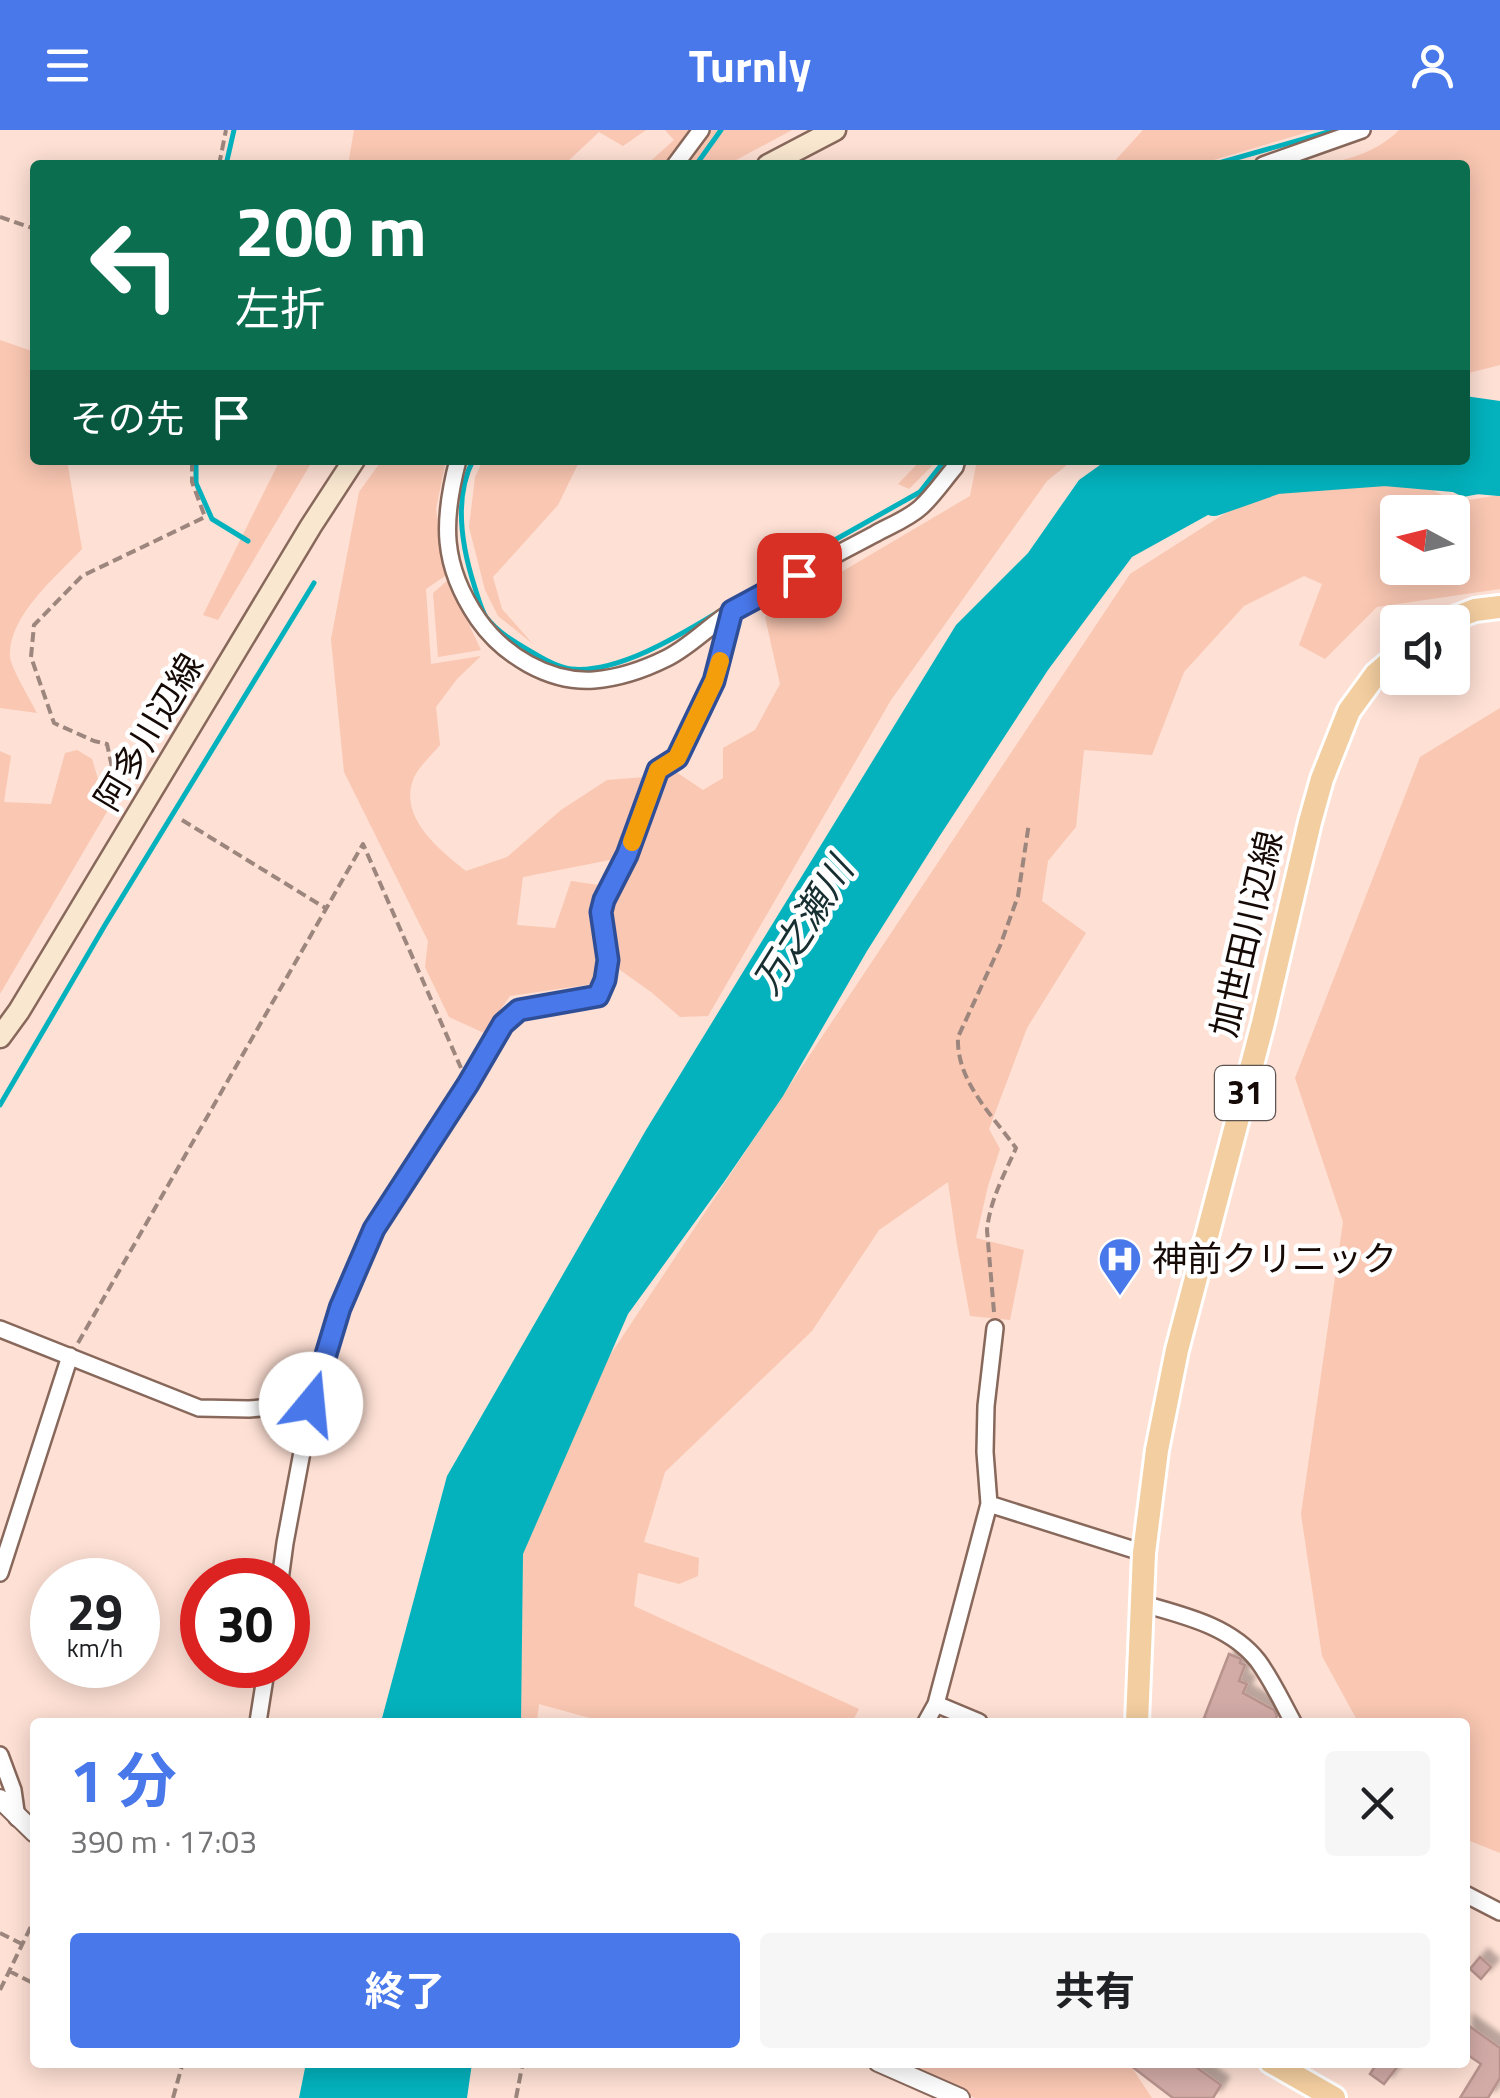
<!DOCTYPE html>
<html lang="ja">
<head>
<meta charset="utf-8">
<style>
  body { margin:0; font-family:"Titillium Web","Noto Sans JP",sans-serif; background:#f6f6f6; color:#202124; height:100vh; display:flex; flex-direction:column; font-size:38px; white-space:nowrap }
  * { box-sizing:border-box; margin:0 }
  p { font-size:32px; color:#757577 }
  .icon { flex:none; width:55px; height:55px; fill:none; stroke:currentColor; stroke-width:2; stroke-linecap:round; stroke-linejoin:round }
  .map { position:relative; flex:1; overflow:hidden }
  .side { position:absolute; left:30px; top:1588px; width:1440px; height:350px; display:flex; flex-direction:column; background:#fff; border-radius:10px; box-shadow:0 5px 25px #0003 }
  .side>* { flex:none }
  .guide { position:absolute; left:30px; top:30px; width:1440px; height:305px; border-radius:10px; box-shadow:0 5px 25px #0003; background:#0b6e4f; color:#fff; overflow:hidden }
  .needle { width:65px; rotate:277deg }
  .tools { position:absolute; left:1380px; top:365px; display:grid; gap:20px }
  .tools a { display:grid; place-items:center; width:90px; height:90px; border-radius:10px; background:#fff; box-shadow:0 5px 25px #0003; font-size:50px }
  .speed { position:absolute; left:30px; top:1428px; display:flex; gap:20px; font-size:50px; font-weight:700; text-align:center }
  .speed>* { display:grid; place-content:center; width:130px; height:130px; border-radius:50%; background:#fff; box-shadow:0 5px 25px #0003; line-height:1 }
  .speed small { font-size:25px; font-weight:400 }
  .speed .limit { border:15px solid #d22; background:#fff; color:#111 }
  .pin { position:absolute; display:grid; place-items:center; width:85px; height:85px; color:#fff; margin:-42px; border-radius:20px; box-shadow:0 5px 15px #0006 }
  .me { position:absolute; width:110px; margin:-55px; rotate:17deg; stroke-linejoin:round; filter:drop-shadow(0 0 8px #0008) }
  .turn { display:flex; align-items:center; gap:35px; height:210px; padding:0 40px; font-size:45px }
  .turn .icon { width:130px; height:130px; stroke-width:2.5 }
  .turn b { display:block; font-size:70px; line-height:85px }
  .then { display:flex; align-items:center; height:95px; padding:0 40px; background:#0003; gap:20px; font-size:38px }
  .round { display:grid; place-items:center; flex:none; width:105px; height:105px; border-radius:10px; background:#f6f6f6 }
  .overview { display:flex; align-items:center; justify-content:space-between; height:170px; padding:0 40px }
  h1 { font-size:60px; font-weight:700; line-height:75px; color:#4978ea }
  .cta { display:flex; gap:20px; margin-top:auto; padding:20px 40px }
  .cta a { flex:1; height:115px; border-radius:10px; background:#4978ea; color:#fff; font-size:40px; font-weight:700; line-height:115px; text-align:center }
  .cta a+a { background:#f6f6f6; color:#202124 }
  header { display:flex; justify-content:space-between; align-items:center; height:130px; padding:0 40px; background:#4978ea; color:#fff; font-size:45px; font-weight:700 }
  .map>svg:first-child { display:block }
  .green { fill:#f9c7b2; fill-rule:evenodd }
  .water { fill:#03b2bd }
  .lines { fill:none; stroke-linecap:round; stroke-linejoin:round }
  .stream { stroke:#03b2bd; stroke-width:5 }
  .river { stroke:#03b2bd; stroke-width:32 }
  .building { fill:#d2aba7; stroke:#b8938e; stroke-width:2.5; filter:url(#shadow) }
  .minor-casing { stroke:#88685b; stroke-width:20 }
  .tertiary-casing { stroke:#88685b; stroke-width:22 }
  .secondary-casing { stroke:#88685b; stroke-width:25 }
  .primary-casing { stroke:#fff; stroke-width:28 }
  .path { stroke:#9c867d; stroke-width:4; stroke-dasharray:10 5; stroke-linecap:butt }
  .minor { stroke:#fff; stroke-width:15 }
  .tertiary { stroke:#fff; stroke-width:18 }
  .secondary { stroke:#f9e7d0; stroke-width:20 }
  .primary { stroke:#f3cea0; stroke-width:22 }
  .route-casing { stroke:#2f4e98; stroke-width:25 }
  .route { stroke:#4978ea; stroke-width:18 }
  .slow { stroke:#f59e0b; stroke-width:18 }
  .labels { text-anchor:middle; stroke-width:9; stroke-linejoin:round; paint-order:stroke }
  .shield { fill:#fff; stroke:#5c5451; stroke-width:2.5 }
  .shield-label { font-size:32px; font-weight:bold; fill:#160a06 }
  .street-label { font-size:35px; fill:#160a06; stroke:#fff }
  .poi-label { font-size:35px; fill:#160a06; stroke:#fff; text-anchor:start }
  .water-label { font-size:38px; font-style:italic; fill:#182f31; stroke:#fff }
</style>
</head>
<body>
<header><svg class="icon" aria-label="menu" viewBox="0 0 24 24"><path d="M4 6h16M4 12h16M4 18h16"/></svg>Turnly<svg class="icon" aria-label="person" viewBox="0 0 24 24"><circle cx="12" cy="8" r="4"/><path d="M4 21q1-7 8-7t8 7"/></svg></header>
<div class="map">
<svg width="1500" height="1968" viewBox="0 0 1500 1968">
  <defs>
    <filter id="shadow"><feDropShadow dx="8" dy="-8" stdDeviation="2.5" flood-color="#0004"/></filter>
  </defs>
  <rect width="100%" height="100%" fill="#fee0d4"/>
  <path class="green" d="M354,0H646L623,16L599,2L564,35H348Z
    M665,0H792L727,35H646L674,10Z
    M1143,0H1315L1197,35H1111Z
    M1399,0H1500V235L1465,244V35H1317C1348,30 1376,23 1399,0Z
    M0,210L35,222V330H67L82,419C57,446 7,487 10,527C11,538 31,571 37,583L0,578Z
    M280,330H313L218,490L203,485Z
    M382,330H446L436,379L445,446L426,459L431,534L481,526L457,549L436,577L440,615C431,626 415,640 412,653C401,690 441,721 466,741L507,727L561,680L607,650L645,647L615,729L523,747L517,795L555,798L571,751L599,755L592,775L600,834L593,854L510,866L484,903L449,887L425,837L428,811L344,642L331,509L359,362Z
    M483,330H580L558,375L493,447L502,479L533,514L498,486L485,460L469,397L475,347Z
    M921,330H938L909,359L898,354Z
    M977,330H1073L1047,351L891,570L708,886L680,887L651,862L620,840L611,772L665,650L673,640L703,660L723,648V618L755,600L780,554L765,487L970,366Z
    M1304,333L1384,335L1456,372L1500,365V459L1377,477L1325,529L1299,515L1322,454L1304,446L1244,476L1184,542L1152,625L1084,620L1076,697L1048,731L1042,771L1086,803L1027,898L989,999L1000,1019L988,1056L976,1108L1024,1120L1010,1190L970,1186L957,1115L948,1052L879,1100L812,1201L665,1342L644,1412L699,1428L698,1446L679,1454L638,1443L634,1476L859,1579L852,1592H740L733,1589L731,1592H604L539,1574L537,1592H438L493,1401L1130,444ZM1398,382H1452V438H1398Z
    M448,450L481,520L438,527L433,463Z
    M1500,578V1723L1465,1709V1592H1358L1322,1526L1301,1384L1343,1092L1295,948L1420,627Z
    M77,620L92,629L101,659L115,668L0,864V621L11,626L4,672L51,674L65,623Z
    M898,1933H1129L1152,1968H975Z"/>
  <path class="water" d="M1465,266L1500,271V360L1463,367L1389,330H1465Z
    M1107,330H1295L1226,375L1132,427L1048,540L939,707L867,821L783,966L724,1052L628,1184L523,1424L521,1592H381L447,1346L646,1000L956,495L1028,423L1079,350Z
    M306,1933V1932L472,1933L467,1968H299Z"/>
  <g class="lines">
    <path class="stream" d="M226,35L234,0
      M696,35L721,0
      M1212,35L1335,0
      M196,330V353L212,389L248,411
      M473,330C453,369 462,418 475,458C478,467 481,479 486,487C499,504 518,514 535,524C545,530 560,538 571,539C618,544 682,504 720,481
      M747,464L824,416L920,362L945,330
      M0,975L105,795L314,453"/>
    <path class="river" d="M1214,370L1276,348L1385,340L1500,350"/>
  </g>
  <path class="building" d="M1229,1524L1241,1529L1240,1533L1245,1535L1239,1551L1247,1554L1243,1563L1274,1580L1277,1586L1274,1592H1216L1204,1588Z
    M1480,1827L1491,1837L1481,1849L1470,1839Z
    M1465,1893L1500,1918V1948L1488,1968H1460L1481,1934L1465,1923Z
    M1126,1932H1189L1221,1955L1213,1968H1173Z
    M1378,1932H1401L1384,1954L1370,1944Z"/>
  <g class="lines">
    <g class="minor-casing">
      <path id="minor" d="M675,35L701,0
        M1263,35L1362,0
        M458,330C442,391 441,435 478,489C503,525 549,553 594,550C618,548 645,539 667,528C691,516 711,494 734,480C780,453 828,429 875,404C889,396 908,389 921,377C933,366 944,350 955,337L957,330
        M0,1199L199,1278L249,1279L311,1274
        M989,1374L1144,1423
        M0,1443L70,1226
        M280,1450L285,1413L311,1274L340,1178L373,1099L468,954L503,894L519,880L597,866L605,850L609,830L601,782L603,770L627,725L658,640L677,628L715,551L732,481
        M1140,1473C1181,1485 1230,1495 1258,1531C1272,1550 1282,1572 1293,1592
        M936,1574L979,1592
        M258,1592L267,1535
        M926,1592L936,1574L989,1374L985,1322L986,1276L995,1198
        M0,1625L13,1660L17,1688
        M1465,1764L1500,1782"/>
    </g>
    <g class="tertiary-casing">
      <path id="tertiary" d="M0,1669L35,1703
        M878,1932L960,1968"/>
    </g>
    <g class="secondary-casing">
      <path id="secondary" d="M768,35L835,0
        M0,907L19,881L311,396L354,330"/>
    </g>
    <g class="primary-casing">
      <path id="primary" d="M1444,492L1475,480L1500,477
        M1137,1592L1144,1423L1157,1320L1177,1220L1263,893L1310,692L1322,649L1349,581L1376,544L1398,525
        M1271,1932L1334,1968"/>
    </g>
    <path class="path" d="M219,35L226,0
      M0,87L35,99
      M115,651L107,614L94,611L54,593L31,527L34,495L82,446L205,387L192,352V330
      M182,690L327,779
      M994,1182L987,1100C990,1070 1004,1045 1016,1018C991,984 956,950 958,907L1000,816L1018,766L1029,693
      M78,1213L363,714L461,938
      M0,1803L22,1814
      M9,1841L35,1854
      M0,1860L35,1788
      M173,1968L183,1932
      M516,1968L523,1932"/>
    <use href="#minor" class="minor"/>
    <use href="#tertiary" class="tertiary"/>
    <use href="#secondary" class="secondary"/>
    <use href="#primary" class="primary"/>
  </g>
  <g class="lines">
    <g class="route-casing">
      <path id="route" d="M311,1274L340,1178L374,1099L468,954L503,894L519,880L598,866L605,850L608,830L601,782L604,770L627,725L658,640L677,628L714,551L732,481L799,445"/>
    </g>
    <use href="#route" class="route"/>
    <path class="slow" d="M632,712L658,640L677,628L714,551L720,531"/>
  </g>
  <defs>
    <g id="hospital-pin" transform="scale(2.25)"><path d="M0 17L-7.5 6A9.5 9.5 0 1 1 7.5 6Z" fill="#4978ea" stroke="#fff"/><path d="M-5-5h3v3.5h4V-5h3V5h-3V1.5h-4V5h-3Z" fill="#fff"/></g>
  </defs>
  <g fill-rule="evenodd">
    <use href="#hospital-pin" x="1120" y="1129"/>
  </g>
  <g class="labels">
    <rect class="shield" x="1215" y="936" width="60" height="54" rx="8"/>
    <g class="shield-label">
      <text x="1245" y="974">31</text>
    </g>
    <g class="street-label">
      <text transform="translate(149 602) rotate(-59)" y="12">阿多川辺線</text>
      <text transform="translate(1247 804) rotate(-77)" y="12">加世田川辺線</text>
    </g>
    <g class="poi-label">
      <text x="1152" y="1141">神前クリニック</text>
    </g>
    <g class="water-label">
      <text transform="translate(803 796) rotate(-58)" y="13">万之瀬川</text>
    </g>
  </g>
</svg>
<div class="tools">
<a><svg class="needle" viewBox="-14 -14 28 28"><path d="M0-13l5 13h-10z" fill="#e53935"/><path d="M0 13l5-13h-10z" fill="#757577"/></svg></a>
<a><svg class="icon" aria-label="sound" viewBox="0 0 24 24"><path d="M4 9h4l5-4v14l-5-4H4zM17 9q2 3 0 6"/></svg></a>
</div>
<div class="speed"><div>29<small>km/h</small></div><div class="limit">30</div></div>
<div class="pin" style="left:799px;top:445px;background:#d93025"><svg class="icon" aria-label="arrive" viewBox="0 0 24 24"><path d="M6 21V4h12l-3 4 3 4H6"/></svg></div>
<svg class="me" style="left:311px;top:1274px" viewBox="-20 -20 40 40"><circle r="19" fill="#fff"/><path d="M0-13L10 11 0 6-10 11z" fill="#4978ea"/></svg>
<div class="guide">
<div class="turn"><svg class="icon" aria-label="left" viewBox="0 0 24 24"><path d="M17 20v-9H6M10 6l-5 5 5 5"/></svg><div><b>200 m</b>左折</div></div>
<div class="then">その先<svg class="icon" aria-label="arrive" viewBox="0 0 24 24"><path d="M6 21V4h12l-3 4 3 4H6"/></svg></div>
</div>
<section class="side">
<div class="overview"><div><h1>1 分</h1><p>390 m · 17:03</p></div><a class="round"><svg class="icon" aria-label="close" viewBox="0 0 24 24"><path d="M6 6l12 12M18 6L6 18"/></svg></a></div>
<div class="cta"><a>終了</a><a>共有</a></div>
</section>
</div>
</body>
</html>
